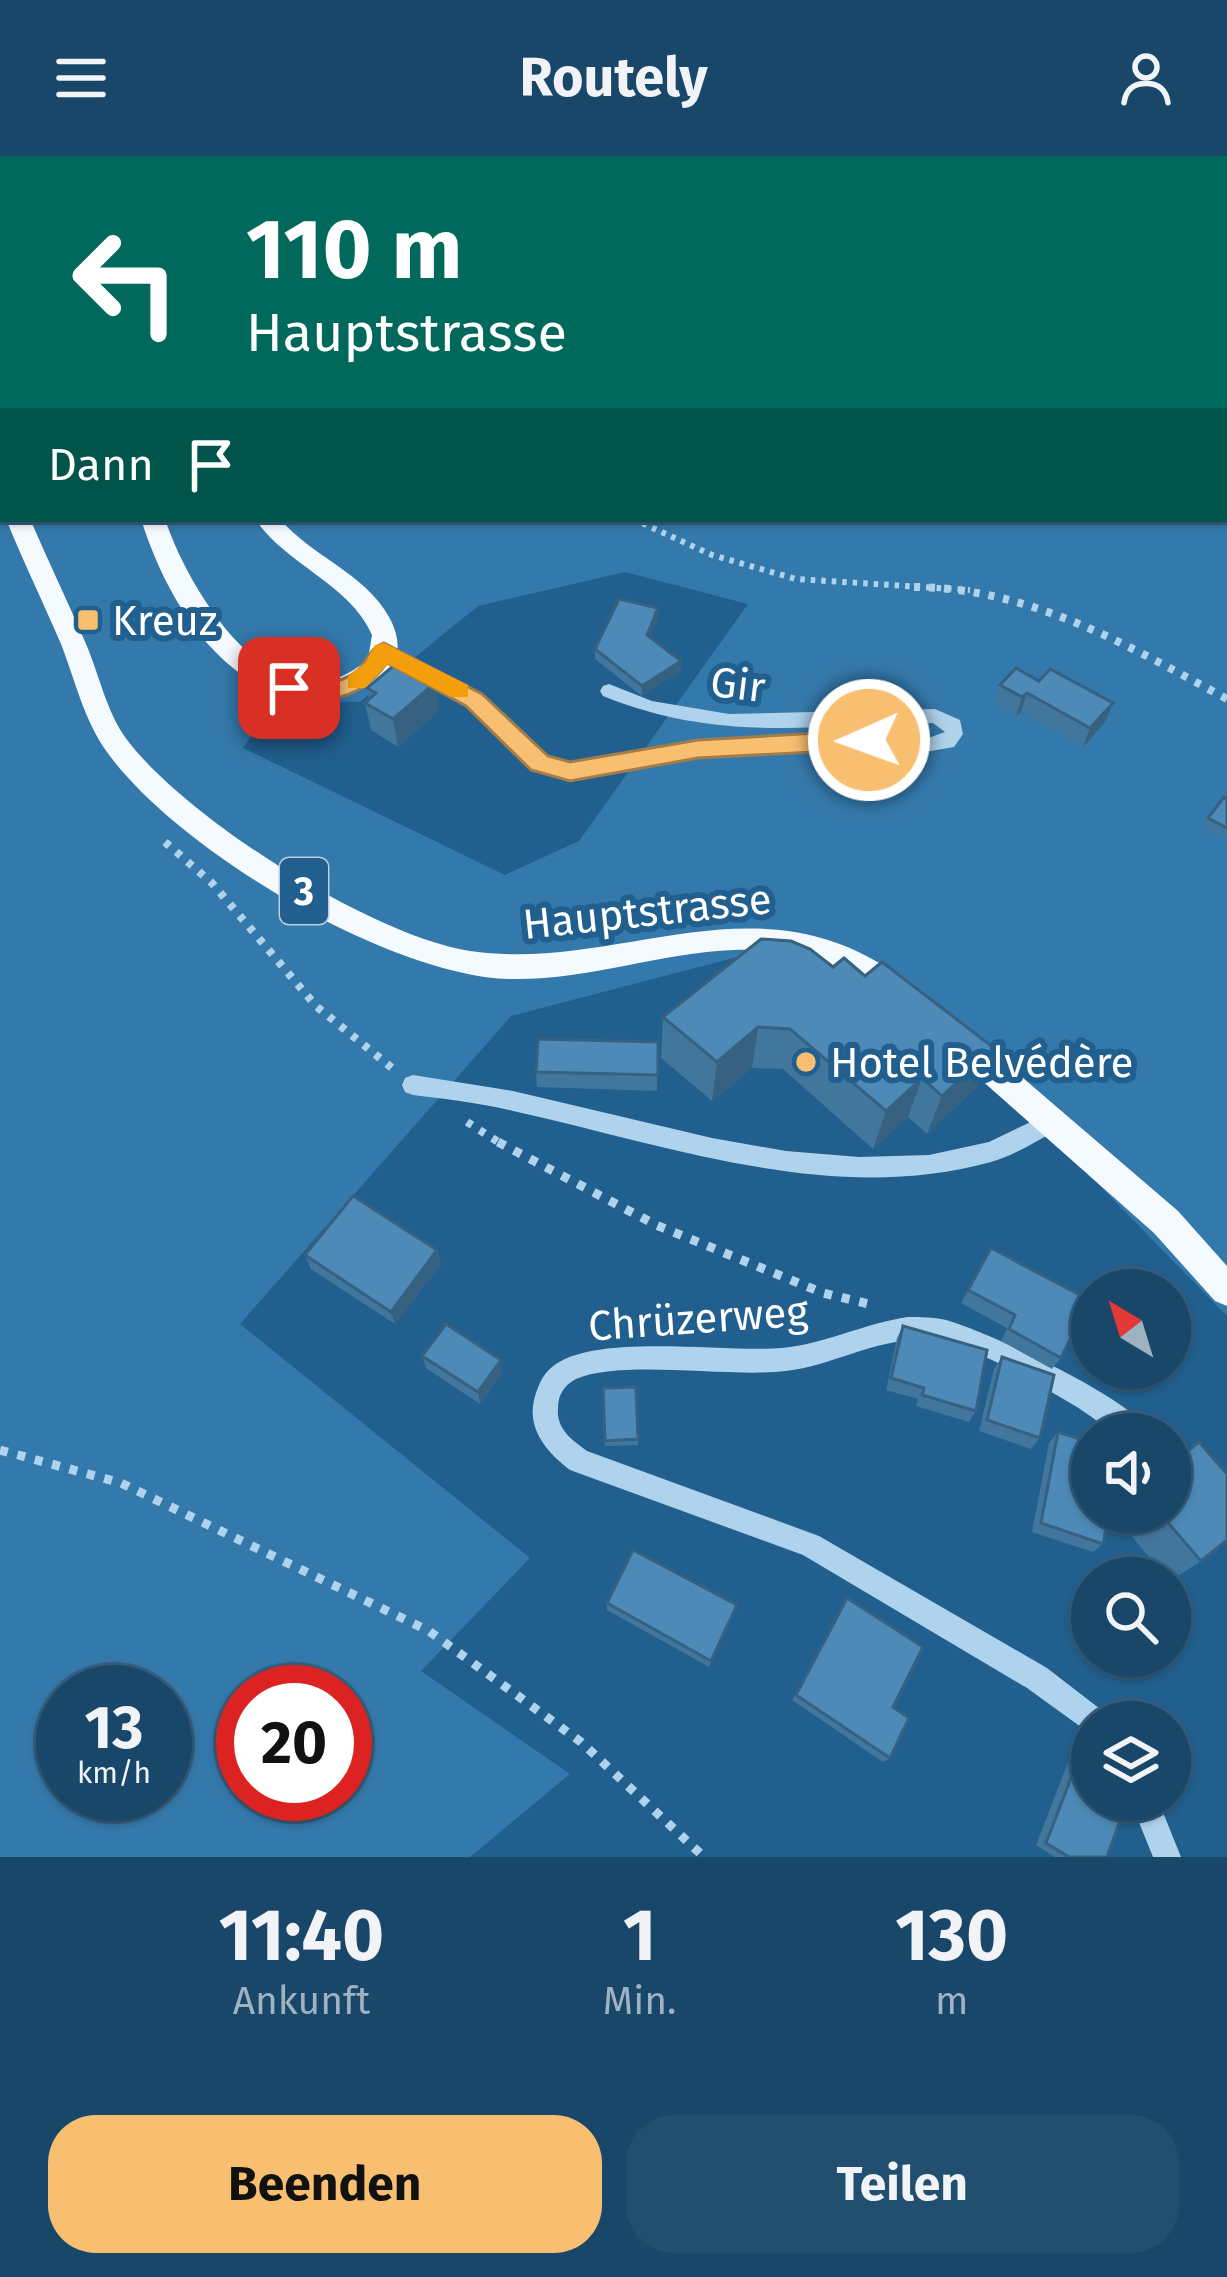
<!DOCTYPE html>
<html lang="de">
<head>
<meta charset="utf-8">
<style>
  body { margin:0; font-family:"Fira Sans",sans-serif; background:#224e70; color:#f1f3f6; height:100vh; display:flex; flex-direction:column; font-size:45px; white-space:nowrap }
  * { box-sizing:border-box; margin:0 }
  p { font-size:39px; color:#9fb2c1 }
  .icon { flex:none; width:66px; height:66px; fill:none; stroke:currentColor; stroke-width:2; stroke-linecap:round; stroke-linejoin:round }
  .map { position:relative; height:1701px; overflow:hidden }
  .sheet { display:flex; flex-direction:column; background:#19476a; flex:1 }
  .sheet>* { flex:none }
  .hud { position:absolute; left:0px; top:0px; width:1227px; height:366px; box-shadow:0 3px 9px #0004,0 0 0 3px #375f7e; background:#00695c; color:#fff; overflow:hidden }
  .needle { width:78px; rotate:322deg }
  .buttons { position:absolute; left:1071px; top:1113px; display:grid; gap:24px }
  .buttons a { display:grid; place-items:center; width:120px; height:120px; border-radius:50%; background:#19476a; box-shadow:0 3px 9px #0004,0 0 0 3px #375f7e; font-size:60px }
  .speed { position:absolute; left:36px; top:1509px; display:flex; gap:24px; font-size:60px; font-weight:700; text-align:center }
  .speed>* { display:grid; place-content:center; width:156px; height:156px; border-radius:50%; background:#19476a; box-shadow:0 3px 9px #0004,0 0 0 3px #375f7e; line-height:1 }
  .speed small { font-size:30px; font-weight:400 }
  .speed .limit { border:18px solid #d22; background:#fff; color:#111 }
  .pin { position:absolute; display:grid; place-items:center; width:102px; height:102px; color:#fff; margin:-51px; border-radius:24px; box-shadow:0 6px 18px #0006 }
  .me { position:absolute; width:132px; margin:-66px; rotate:268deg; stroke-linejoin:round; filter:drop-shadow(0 0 9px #0008) }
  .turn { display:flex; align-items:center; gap:42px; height:252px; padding:0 48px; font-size:54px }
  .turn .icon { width:156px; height:156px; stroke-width:2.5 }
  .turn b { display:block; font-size:84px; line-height:102px }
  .then { display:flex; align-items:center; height:114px; padding:0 48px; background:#0003; gap:24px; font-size:45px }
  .eta { display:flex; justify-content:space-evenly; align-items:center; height:204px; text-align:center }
  .eta b { font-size:72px; font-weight:700; line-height:84px }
  .cta { display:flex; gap:24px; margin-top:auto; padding:24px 48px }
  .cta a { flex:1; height:138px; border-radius:48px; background:#f9bf70; color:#111; font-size:48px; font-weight:700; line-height:138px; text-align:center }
  .cta a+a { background:#224e70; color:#f1f3f6 }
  header { display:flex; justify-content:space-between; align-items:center; height:156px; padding:0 48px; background:#19476a; font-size:54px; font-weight:700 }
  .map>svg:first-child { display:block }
  .green { fill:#3479ab; fill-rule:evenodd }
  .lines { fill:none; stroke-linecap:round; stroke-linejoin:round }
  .path-far2 { stroke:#afd3ec; stroke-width:6; stroke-dasharray:4.5 6; stroke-linecap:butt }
  .path-far1 { stroke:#afd3ec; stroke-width:8; stroke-dasharray:6 9; stroke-linecap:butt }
  .path { stroke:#afd3ec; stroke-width:9; stroke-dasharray:8 10; stroke-linecap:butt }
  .minor { fill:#afd3ec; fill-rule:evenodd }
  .major { fill:#f5faff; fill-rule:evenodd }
  .wall { fill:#42779d }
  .shaded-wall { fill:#366180 }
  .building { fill:#4d8ab7; stroke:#366180; stroke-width:3 }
  .route { fill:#f9bf70; stroke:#a27c49; stroke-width:3 }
  .slow { fill:#f59e0b }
  .poi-dot { fill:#f9bf70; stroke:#215f8e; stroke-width:4.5 }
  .labels { text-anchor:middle; stroke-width:12; stroke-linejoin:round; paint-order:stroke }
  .shield { fill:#215f8e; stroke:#bccfdd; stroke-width:3 }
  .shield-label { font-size:39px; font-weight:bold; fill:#fff }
  .poi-label { font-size:42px; fill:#fff; stroke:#215f8e; text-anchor:start }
  .street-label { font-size:42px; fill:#fff; stroke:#215f8e }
</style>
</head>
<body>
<header><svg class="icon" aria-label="menu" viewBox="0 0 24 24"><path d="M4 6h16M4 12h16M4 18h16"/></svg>Routely<svg class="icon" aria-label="person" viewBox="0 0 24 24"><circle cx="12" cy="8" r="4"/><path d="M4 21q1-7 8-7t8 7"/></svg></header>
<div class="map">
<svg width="1227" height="1701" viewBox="0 0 1227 1701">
  <rect width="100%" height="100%" fill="#215f8e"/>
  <path class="green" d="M0,0H1227V1160L1045,974L895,835L776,791L511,860L240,1168L530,1402L421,1515L570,1618L470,1701H0ZM3,3H1224V363H3ZM625,416L748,448L579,685L505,719L243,592L276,545L360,546L478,450ZM63,1536H165V1638H63ZM243,1536H345V1638H243Z"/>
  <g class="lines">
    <path class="path-far2" d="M1044,0L1049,3
      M633,363L712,399L796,423L970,434"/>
    <path class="path-far1" d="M914,431C1031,432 1127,489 1227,543
      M165,686L212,727L316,850L392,912
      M467,966L503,989"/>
    <path class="path" d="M498,986L656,1069L823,1137L873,1149
      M0,1294L121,1327L429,1475L581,1586L704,1701"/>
    <path class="minor" d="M0,268L3,269V281L0,280Z
      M384,489L480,539L528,589L562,607L604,605L724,583L856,576L931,581L945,576L933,567C811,569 720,587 603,540L600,535L603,530L609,528L652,545L729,558L935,553L960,564L963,578L954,591L931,595L856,590L724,597L604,619L560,621L514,599L468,549L378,500L375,495Z
      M413,919L513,935L712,982L786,995L859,1001L929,999L989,986L1049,957L1057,960L1060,967L1057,974C1036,985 1014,1000 991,1006C831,1050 668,989 513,955C480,947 446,943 413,939L405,936L402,929L405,922Z
      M908,1161C921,1161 933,1161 946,1164C984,1174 1138,1245 1151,1278C1140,1278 1125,1280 1115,1276C1102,1270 1090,1259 1077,1251C1036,1227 992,1199 946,1187C890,1173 840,1209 786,1215C731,1222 622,1203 576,1223C564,1229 558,1239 558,1252C556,1273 572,1284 587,1295L819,1380L1047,1512L1104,1556L1108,1566H1092V1579L1027,1532L803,1399L570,1314C548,1297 527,1274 534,1244C537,1232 542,1219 552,1211C594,1176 725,1197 782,1192C825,1188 865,1167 908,1161Z
      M1130,1644H1158L1181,1701H1153Z"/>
    <path class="major" d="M0,37H3V49H0Z
      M6,363H30C48,405 68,446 86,488C99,518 106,554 125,581C182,660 373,781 470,795C613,816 744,725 881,808C894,815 909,821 916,835L912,844C891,851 872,833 855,822C819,800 776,792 734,794C658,797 585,825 509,823C388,819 177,694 107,596C84,564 75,524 61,488C43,446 23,405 6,363Z
      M141,363H165C189,436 278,583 368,503L372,479C350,428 286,409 255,363H280C311,400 366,418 389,461C430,535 314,557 262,531C200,499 161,427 141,363Z
      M955,869L966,873L1178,1055L1227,1110V1150L1215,1145L1154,1077L944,891L940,882L944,873Z"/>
  </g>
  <path class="wall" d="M658,452V462L650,481L681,515L642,540L595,503V493Z
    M1039,525L1113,547L1105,566L1083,591L1021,556L1016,560L994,548L1000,529Z
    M435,527L439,555L398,591L371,574L365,547L369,543L367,532Z
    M1227,643V684L1203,672L1208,662Z
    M865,820L994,892L976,932L927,978L908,961L873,993L783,913L752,912L712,945L661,902L663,861Z
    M658,886L657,935L537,931L536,916Z
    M991,1092L1061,1202L1052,1213L1001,1185L1007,1172L961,1147Z
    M437,1094L441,1108L395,1168L311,1113L305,1099Z
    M903,1170L976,1255L969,1266L916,1250L918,1243L886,1234L897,1182Z
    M422,1200L503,1216L480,1248L426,1212Z
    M1002,1201L1040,1282L1031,1293L979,1275L994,1213Z
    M636,1231L638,1289L605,1290L603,1232Z
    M1058,1276L1103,1388L1093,1396L1032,1376L1049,1287Z
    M1112,1356H1170L1201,1405L1170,1425V1422H1166Z
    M847,1442L893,1551L890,1602L883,1606L792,1544Z
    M607,1447L737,1449L709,1511L607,1454Z
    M1086,1583L1107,1701H1055L1036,1689L1075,1588Z"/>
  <path class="shaded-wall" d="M658,452V462L647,489V479Z
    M681,505V515L642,540V530Z
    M435,527L439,555L398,591L393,563Z
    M1027,537L1021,556L1016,560L1022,541Z
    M1113,547L1105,566L1083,591L1090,572Z
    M758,871L752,912L712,945L717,906Z
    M994,892L976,932L927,978L942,940Z
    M922,922L908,961L873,993L886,955Z
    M437,1094L441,1108L395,1168L391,1156Z
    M501,1204L503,1216L480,1248L478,1236Z"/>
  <path class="building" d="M619,443L658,452L647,479L681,505L642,530L595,493Z
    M398,506L435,527L393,563L365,547L376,537L367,532Z
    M1016,512L1039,525L1050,513L1113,547L1090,572L1027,537L1022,541L1000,529Z
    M1224,641L1227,643V672L1208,662Z
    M761,783L791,785L810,793L833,811L844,802L865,820L882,806L994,892L942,940L922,922L886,955L790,873L758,871L717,906L663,861Z
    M538,883L658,886V919L536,916Z
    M353,1040L437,1094L391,1156L305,1099Z
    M991,1092L1089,1144L1061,1202L1009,1173L1015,1159L968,1134Z
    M446,1168L501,1204L478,1236L422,1200Z
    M903,1170L987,1194L976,1255L922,1239L924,1232L891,1222Z
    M1002,1201L1054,1219L1040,1282L987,1264Z
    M636,1231L638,1283L605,1285L603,1232Z
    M1058,1276L1092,1287V1356H1109L1103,1388L1041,1367Z
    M1199,1286L1227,1318V1384L1201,1405L1159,1356H1170V1309Z
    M633,1394L737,1449L711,1505L607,1447Z
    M847,1442L923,1491L893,1551L909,1562L890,1602L796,1539Z
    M1086,1583L1092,1587V1644H1127L1107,1701H1069L1046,1687Z"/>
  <path class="route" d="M384,487L482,538L548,600L570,606L698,584L869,574L881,584L869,593L698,602L570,625L531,614L466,550L387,507C361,544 323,550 281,538L277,532L289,523C311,527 338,531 357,515C368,505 369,492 384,487Z"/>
  <path class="slow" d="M384,487L468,529V541H451L388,508L365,532H348V520L365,507L375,489Z"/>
  <g class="poi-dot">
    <rect x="76" y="452" width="24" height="24" rx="6"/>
    <circle cx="806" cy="906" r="12"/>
  </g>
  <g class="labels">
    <rect class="shield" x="280" y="702" width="48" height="66" rx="9"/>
    <g class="shield-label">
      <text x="304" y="749">3</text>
    </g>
    <g class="poi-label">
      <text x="112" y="479">Kreuz</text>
      <text x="830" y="921">Hotel Belvédère</text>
    </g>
    <g class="street-label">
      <text transform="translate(738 528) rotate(7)" y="15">Gir</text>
      <text transform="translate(647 755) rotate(-6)" y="15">Hauptstrasse</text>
      <text transform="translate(698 1162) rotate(-4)" y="15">Chrüzerweg</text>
    </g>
  </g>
</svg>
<div class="buttons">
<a><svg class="needle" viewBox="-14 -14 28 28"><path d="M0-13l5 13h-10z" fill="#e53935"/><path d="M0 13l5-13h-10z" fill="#9fb2c1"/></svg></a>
<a><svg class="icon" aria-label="sound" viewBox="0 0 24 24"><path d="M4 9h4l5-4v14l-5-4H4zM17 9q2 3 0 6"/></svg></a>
<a><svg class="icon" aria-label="search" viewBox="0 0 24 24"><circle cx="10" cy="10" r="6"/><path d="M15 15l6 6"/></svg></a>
<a><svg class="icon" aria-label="layers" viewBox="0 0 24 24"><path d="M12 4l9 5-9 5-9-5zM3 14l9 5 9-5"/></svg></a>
</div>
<div class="speed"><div>13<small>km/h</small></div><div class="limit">20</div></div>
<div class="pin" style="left:289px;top:532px;background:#d93025"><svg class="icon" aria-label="arrive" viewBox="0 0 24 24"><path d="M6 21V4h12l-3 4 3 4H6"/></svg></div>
<svg class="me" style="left:869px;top:584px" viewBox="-20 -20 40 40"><circle r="17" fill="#f9bf70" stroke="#fff" stroke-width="3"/><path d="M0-11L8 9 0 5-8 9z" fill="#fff"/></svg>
<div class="hud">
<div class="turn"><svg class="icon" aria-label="left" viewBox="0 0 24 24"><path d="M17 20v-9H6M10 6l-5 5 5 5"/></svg><div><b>110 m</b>Hauptstrasse</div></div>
<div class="then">Dann<svg class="icon" aria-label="arrive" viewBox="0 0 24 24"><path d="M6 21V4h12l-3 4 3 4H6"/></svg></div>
</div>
</div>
<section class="sheet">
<div class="eta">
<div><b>11:40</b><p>Ankunft</p></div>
<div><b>1</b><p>Min.</p></div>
<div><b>130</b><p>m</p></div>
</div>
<div class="cta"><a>Beenden</a><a>Teilen</a></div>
</section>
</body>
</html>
